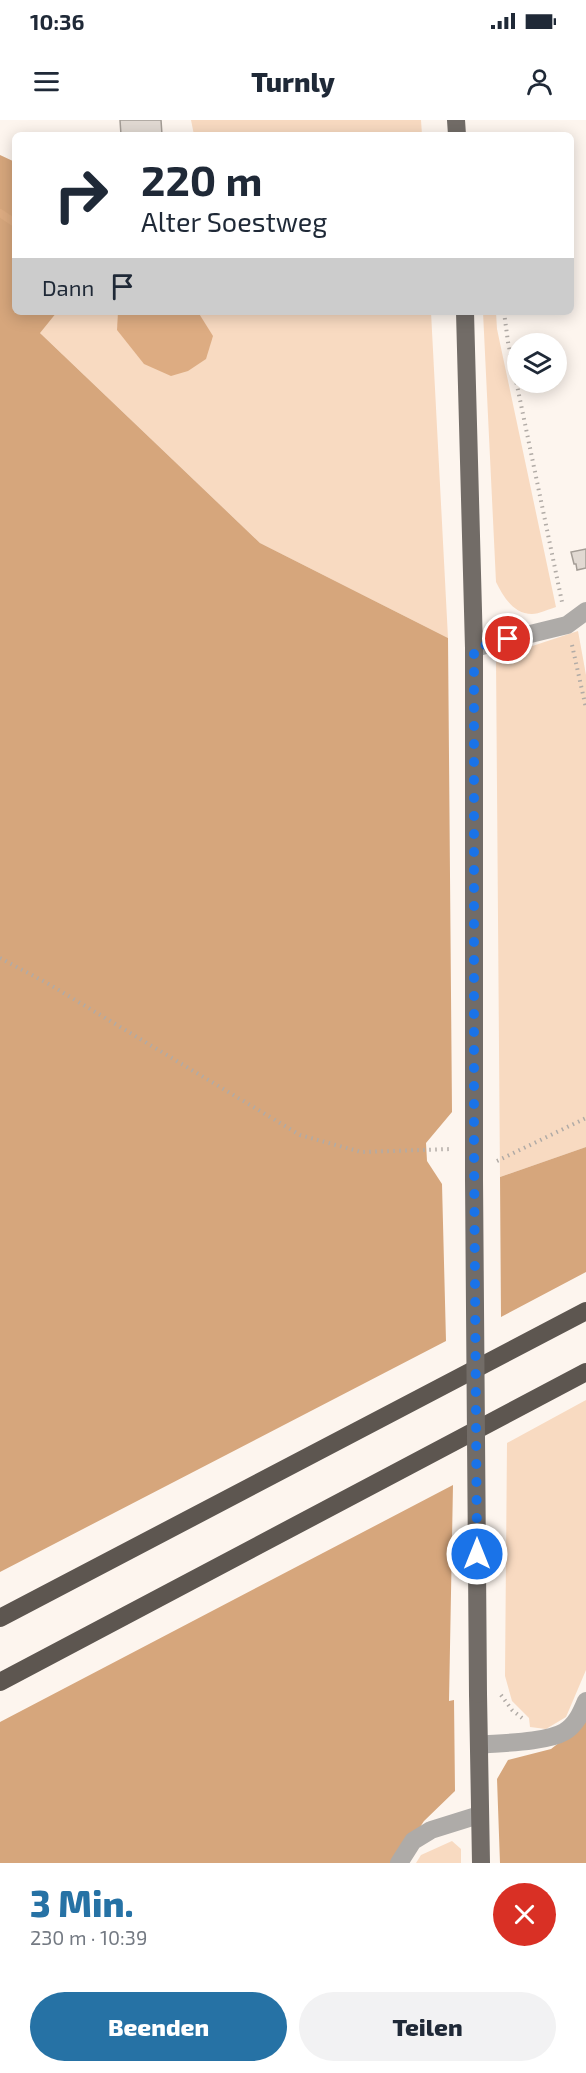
<!DOCTYPE html>
<html lang="de">
<head>
<meta charset="utf-8">
<style>
  body { margin:0; font-family:"Exo 2",sans-serif; background:#f2f2f3; color:#1f2937; height:100vh; display:flex; flex-direction:column; font-size:22px; white-space:nowrap }
  * { box-sizing:border-box; margin:0 }
  p { font-size:20px; color:#747a83 }
  .icon { flex:none; width:33px; height:33px; fill:none; stroke:currentColor; stroke-width:2; stroke-linecap:round; stroke-linejoin:round }
  .map { position:relative; height:1743px; overflow:hidden }
  .drawer { display:flex; flex-direction:column; background:#fff; flex:1 }
  .drawer>* { flex:none }
  .hud { position:absolute; left:12px; top:12px; width:562px; height:183px; border-radius:9px; box-shadow:0 3px 15px #0003; background:#fff; color:#1f2937; overflow:hidden }
  .fabs { position:absolute; left:507px; top:213px; display:grid; gap:12px }
  .fabs a { display:grid; place-items:center; width:60px; height:60px; border-radius:50%; background:#fff; box-shadow:0 3px 15px #0003; font-size:30px }
  .pin { position:absolute; display:grid; place-items:center; width:51px; height:51px; color:#fff; margin:-26px; border:3px solid #fff; border-radius:50%; box-shadow:0 2px 6px #0007 }
  .me { position:absolute; width:66px; margin:-33px; rotate:0deg; stroke-linejoin:round; filter:drop-shadow(0 0 4px #0008) }
  .turn { display:flex; align-items:center; gap:21px; height:126px; padding:0 30px; font-size:27px }
  .turn .icon { width:78px; height:78px; stroke-width:2.5 }
  .turn b { display:block; font-size:42px; line-height:51px }
  .then { display:flex; align-items:center; height:57px; padding:0 30px; background:#0003; gap:12px; font-size:22px }
  .round { display:grid; place-items:center; flex:none; width:63px; height:63px; border-radius:32px; background:#f2f2f3 }
  .headline { display:flex; align-items:center; justify-content:space-between; height:102px; padding:0 30px }
  h1 { font-size:36px; font-weight:800; line-height:45px; color:#2672a5 }
  .cta { display:flex; gap:12px; margin-top:auto; padding:12px 30px }
  .cta a { flex:1; height:69px; border-radius:36px; background:#2672a5; color:#fff; font-size:24px; font-weight:800; line-height:69px; text-align:center }
  .cta a+a { background:#f2f2f3; color:#1f2937 }
  .status { display:flex; justify-content:space-between; align-items:center; height:42px; padding:0 30px; background:#fff; direction:ltr }
  .status svg { height:16px; fill:currentColor }
  header { display:flex; justify-content:space-between; align-items:center; height:78px; padding:0 30px; background:#fff; font-size:27px; font-weight:800 }
  .map>svg:first-child { display:block }
  .green { fill:#f8dac1 }
  .forest { fill:#d6a67c }
  .water { fill:#ddac82 }
  .lines { fill:none; stroke-linecap:round; stroke-linejoin:round }
  .stream { stroke:#ddac82; stroke-width:8 }
  .building { fill:#e1d9d2; stroke:#a49d96; stroke-width:1.5 }
  .path { stroke:#b1aba6; stroke-width:4; stroke-dasharray:1.5 4.5; stroke-linecap:butt }
  .minor { stroke:#aeaba8; stroke-width:18 }
  .primary { stroke:#726c67; stroke-width:18 }
  .motorway { stroke:#5d5650; stroke-width:18 }
  .primary-bridge { stroke:#726c67; stroke-width:18 }
  .route { stroke:#1a73e8; stroke-width:10; stroke-dasharray:0 18 }
</style>
</head>
<body>
<div class="status"><b>10:36</b><svg viewBox="0 0 49 12"><path d="M0 12V9h3v3zM5 12V6h3v6zM10 12V3h3v9zM15 12V0h3v12zM26 1h20v11H26zM47 4h2v5h-2z"/></svg></div>
<header><svg class="icon" aria-label="menu" viewBox="0 0 24 24"><path d="M4 6h16M4 12h16M4 18h16"/></svg>Turnly<svg class="icon" aria-label="person" viewBox="0 0 24 24"><circle cx="12" cy="8" r="4"/><path d="M4 21q1-7 8-7t8 7"/></svg></header>
<div class="map">
<svg width="586" height="1743" viewBox="0 0 586 1743">
  <rect width="100%" height="100%" fill="#fdf5ee"/>
  <path class="green" d="M191,0H421L422,15H194Z
    M57,192H431L448,518L260,423L39,212Z
    M483,192H496L497,209L556,487C549,489 539,494 532,494C513,494 503,476 496,462Z
    M578,511L586,555V1027L500,1057L496,538Z
    M586,1280V1550L566,1597L546,1609L530,1607L529,1598L512,1581L505,1556L507,1323Z
    M452,1721L461,1729V1743H416L421,1735Z"/>
  <path class="forest" d="M0,35L15,42V192H57L40,213L260,423L448,518L452,992L426,1023L427,1041L442,1064L446,1221L0,1452Z
    M586,1027V1152L501,1197L500,1057Z
    M453,1365L449,1581L454,1580L455,1671L424,1701L399,1739L402,1743H0V1602Z
    M586,1596V1743H500L497,1659L508,1640L551,1629L578,1608Z"/>
  <path class="water" d="M118,192H198L213,216L206,239L188,251L171,256L144,244L117,210Z"/>
  <g class="lines">
    <path class="stream" d="M0,93L15,103"/>
  </g>
  <path class="building" d="M120,0H161L162,15H121Z
    M586,429V448L577,450L576,444H574L571,432Z"/>
  <g class="lines">
    <path class="path" d="M504,192L508,222L562,482
      M572,525L586,588
      M0,838L47,863L300,1015L361,1032L452,1029
      M497,1041L586,998
      M501,1575L512,1590L522,1598"/>
    <path class="minor" d="M474,528L567,505L586,491
      M479,1625C500,1623 547,1622 564,1612C576,1605 581,1593 586,1581
      M399,1743L413,1721L431,1710L479,1695"/>
    <path class="primary" d="M456,0L457,15
      M465,192L474,528V1059
      M478,1574L481,1743"/>
    <path class="motorway" d="M0,1498L586,1191
      M0,1562L586,1252"/>
    <path class="primary-bridge" d="M474,1059L478,1574"/>
  </g>
  <g class="lines">
    <path class="route" d="M477,1434L474,1028V528L508,519"/>
  </g>
</svg>
<div class="fabs">
<a><svg class="icon" aria-label="layers" viewBox="0 0 24 24"><path d="M12 4l9 5-9 5-9-5zM3 14l9 5 9-5"/></svg></a>
</div>
<div class="pin" style="left:508px;top:519px;background:#d93025"><svg class="icon" aria-label="arrive" viewBox="0 0 24 24"><path d="M6 21V4h12l-3 4 3 4H6"/></svg></div>
<svg class="me" style="left:477px;top:1434px" viewBox="-20 -20 40 40"><circle r="17" fill="#1a73e8" stroke="#fff" stroke-width="3"/><path d="M0-11L8 9 0 5-8 9z" fill="#fff"/></svg>
<div class="hud">
<div class="turn"><svg class="icon" aria-label="right" viewBox="0 0 24 24"><path d="M7 20v-9h11M14 6l5 5-5 5"/></svg><div><b>220 m</b>Alter Soestweg</div></div>
<div class="then">Dann<svg class="icon" aria-label="arrive" viewBox="0 0 24 24"><path d="M6 21V4h12l-3 4 3 4H6"/></svg></div>
</div>
</div>
<section class="drawer">
<div class="headline"><div><h1>3 Min.</h1><p>230 m · 10:39</p></div><a class="round" style="background:#d93025;color:#fff"><svg class="icon" aria-label="close" viewBox="0 0 24 24"><path d="M6 6l12 12M18 6L6 18"/></svg></a></div>
<div class="cta"><a>Beenden</a><a>Teilen</a></div>
</section>
</body>
</html>
